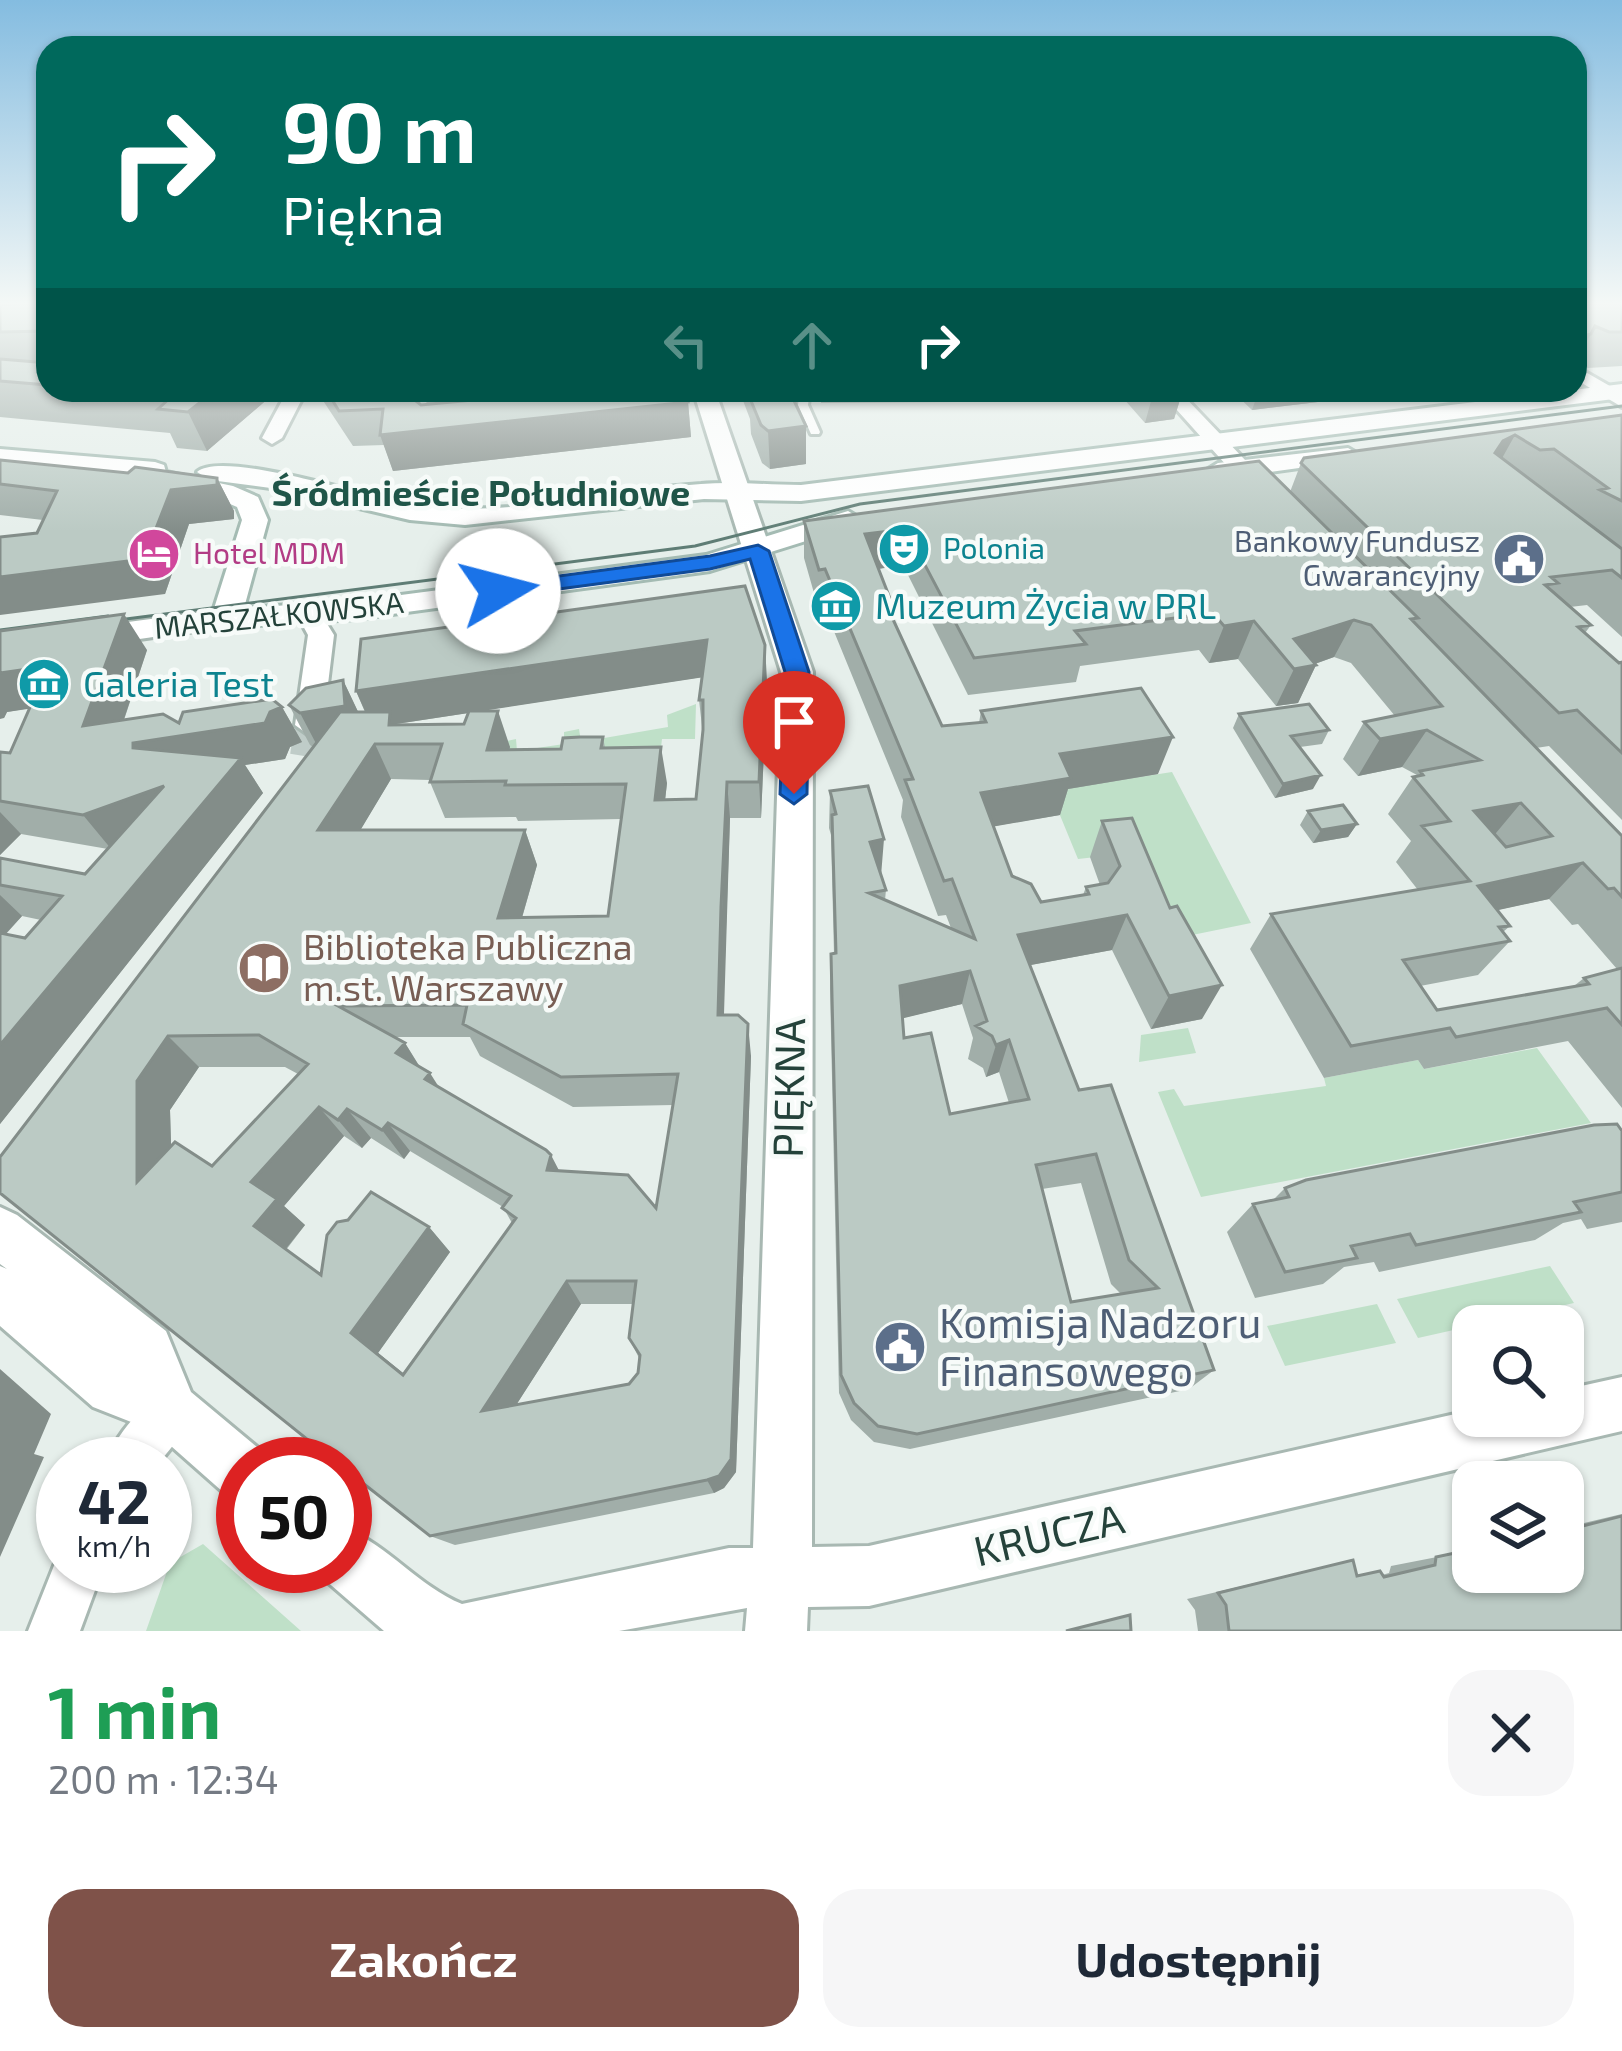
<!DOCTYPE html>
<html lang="pl">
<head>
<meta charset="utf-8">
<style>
  body { margin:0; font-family:"Exo 2",sans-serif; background:#f6f6f7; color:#1f2937; height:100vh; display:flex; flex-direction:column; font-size:45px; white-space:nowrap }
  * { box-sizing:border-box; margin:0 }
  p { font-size:39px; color:#747a83 }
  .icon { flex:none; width:66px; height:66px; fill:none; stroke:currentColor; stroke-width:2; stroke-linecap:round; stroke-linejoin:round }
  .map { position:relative; height:1631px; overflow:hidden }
  .drawer { display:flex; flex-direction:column; background:#fff; flex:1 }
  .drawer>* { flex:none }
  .top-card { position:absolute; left:36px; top:36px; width:1551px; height:366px; border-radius:36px; box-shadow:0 3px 9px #0004; background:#00695c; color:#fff; overflow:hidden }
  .tools { position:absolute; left:1452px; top:1305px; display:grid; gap:24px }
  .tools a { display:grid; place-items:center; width:132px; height:132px; border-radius:24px; background:#fff; box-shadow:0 3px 9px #0004; font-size:60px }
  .speed { position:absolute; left:36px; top:1437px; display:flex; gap:24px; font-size:60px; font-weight:700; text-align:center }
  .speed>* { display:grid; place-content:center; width:156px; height:156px; border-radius:50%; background:#fff; box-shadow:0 3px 9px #0004; line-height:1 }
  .speed small { font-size:30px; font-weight:400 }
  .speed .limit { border:18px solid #d22; background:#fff; color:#111 }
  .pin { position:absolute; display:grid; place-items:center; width:102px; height:102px; color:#fff; margin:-123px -51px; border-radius:50% 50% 50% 0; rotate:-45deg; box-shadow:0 0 12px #0007 }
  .pin .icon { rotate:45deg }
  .me { position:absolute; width:132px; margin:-66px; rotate:82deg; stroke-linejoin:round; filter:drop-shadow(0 0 9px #0008) }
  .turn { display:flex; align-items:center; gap:42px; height:252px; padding:0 48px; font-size:54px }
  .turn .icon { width:156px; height:156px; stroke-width:2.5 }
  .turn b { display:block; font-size:84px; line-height:102px }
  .lanes { display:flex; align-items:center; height:114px; padding:0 48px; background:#0003; justify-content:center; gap:60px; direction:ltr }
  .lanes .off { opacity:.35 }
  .round { display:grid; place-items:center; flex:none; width:126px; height:126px; border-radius:36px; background:#f6f6f7 }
  .head { display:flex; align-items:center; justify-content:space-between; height:204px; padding:0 48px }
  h1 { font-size:72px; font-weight:700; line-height:90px; color:#1e9e55 }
  .action { display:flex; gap:24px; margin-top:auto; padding:24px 48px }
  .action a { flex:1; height:138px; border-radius:36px; background:#7f5249; color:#fff; font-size:48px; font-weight:700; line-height:138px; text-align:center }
  .action a+a { background:#f6f6f7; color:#1f2937 }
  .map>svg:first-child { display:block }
  .green { fill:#bfe0c8 }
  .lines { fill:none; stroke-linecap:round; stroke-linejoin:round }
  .minor-tunnel { stroke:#bfccc8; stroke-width:28; stroke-dasharray:28 15; stroke-linecap:butt }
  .service-casing { stroke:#a8b8b2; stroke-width:6 }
  .minor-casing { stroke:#a8b8b2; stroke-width:6 }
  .tertiary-casing { stroke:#a8b8b2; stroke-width:6 }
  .secondary-casing { stroke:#a4bbb3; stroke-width:6 }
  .service { fill:#fff; fill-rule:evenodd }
  .minor { fill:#fff; fill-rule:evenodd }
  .tertiary { fill:#fff; fill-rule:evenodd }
  .secondary { fill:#fff; fill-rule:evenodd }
  .tram { stroke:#5f7d75; stroke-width:3 }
  .wall { fill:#a1aea9; fill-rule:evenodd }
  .shaded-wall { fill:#838d89 }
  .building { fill:#bbcac4; stroke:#838d89; stroke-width:3; fill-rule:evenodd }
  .route { fill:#1a73e8; stroke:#114b97; stroke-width:3 }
  .labels { text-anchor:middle; stroke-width:9; stroke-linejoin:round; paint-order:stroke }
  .far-service-label { font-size:30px; fill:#4e5e75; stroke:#f7fbf9; text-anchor:end }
  .far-culture-label { font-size:30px; fill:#0d838f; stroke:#f7fbf9; text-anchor:start }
  .far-hotel-label { font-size:30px; fill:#b23c85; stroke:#f7fbf9; text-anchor:start }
  .far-street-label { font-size:30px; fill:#24423a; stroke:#f7fbf9 }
  .far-quarter-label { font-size:36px; font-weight:bold; fill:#1f5548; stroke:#f7fbf9 }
  .culture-label { font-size:36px; fill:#0d838f; stroke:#f7fbf9; text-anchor:start }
  .education-label { font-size:36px; fill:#785e54; stroke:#f7fbf9; text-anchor:start }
  .near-street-label { font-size:42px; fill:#24423a; stroke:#f7fbf9 }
  .near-service-label { font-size:42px; fill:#4e5e75; stroke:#f7fbf9; text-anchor:start }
</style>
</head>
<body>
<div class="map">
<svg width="1622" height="1631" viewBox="0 0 1622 1631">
  <rect width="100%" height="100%" fill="#e6efeb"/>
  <path class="green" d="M696,704L695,739H662L660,756L543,748L539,758L481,747L516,739L517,751L564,744V732L579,729L581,742L668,727L667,715Z
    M1172,772L1251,923L1153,943L1123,854L1078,859L1050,791Z
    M1188,1028L1196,1053L1139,1062L1141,1035Z
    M1537,1048L1591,1123L1201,1197L1158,1092L1174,1089L1184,1106L1326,1086L1324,1078L1418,1060L1424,1069Z
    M1550,1266L1574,1303L1418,1338L1397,1299Z
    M1377,1304L1396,1343L1285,1366L1267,1326Z
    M203,1544L301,1631H146L170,1563Z"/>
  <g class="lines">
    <path class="minor-tunnel" d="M304,756L308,731"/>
    <g class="service-casing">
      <path id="service" d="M800,390H810L808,405L820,432L819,434H811L798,405Z"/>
    </g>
    <g class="minor-casing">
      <path id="minor" d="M1575,366L1622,393V407L1575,379Z
        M280,390H299L303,397L282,438L272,444L262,438L284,397Z
        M1159,390H1178L1269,485V495H1253Z
        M293,605L321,614L334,635L323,725L309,735L295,725L308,635L302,624L281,613Z
        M172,1388L188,1395L195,1411L188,1427L158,1464H104C116,1436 144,1400 172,1388Z
        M61,1548L63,1566H104L80,1631H28Z"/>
    </g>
    <g class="tertiary-casing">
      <path id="tertiary" d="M693,390H715L813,672L812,1547L869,1546L1473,1410V1416H1563V1390L1622,1377V1431L869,1606L808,1607L807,1631H745L747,1608L619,1631H384L324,1579L319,1566H345V1528C389,1546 418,1586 462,1604L729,1548H753L781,672Z
        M226,609L241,618L237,625L0,659V639Z
        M0,1207L17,1215L166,1331L191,1392L263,1452L268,1464H243V1500L223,1492L154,1431L93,1407L0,1326V1266L7,1269L0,1264Z"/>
    </g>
    <g class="secondary-casing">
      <path id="secondary" d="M1622,384V398L801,501L704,499L465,525L410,520L278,489L210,480L197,472C222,449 371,498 410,504C505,520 605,490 701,484C734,481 768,485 801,485Z
        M1348,448L1360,455L1357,460L1218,479L1205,471L1218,463Z
        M0,449L155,462L164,465L166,472L233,486L258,497L268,520L244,608L355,601L706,555L848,511L861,519L857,525L710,571L355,619L226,627L211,618L242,520L237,507L214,497L120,474L0,463Z"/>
    </g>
    <use href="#service" class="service"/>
    <use href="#minor" class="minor"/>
    <use href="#tertiary" class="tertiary"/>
    <use href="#secondary" class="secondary"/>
    <path class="tram" d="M95,623L695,546L860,504L1622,406
      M0,630L108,616"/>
  </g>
  <path class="wall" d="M0,303H48V390H266L270,397L207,451L177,448L170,433L0,417Z
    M1575,303H1622V366L1588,368L1575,362Z
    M316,390H393L421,405L427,404L422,390H684L688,402L691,437L393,471L384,445L353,446Z
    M739,390H789L806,426V464L770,469L762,463L751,434L750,419Z
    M820,390H959L958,402L821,403Z
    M1116,390H1183L1174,419L1145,423Z
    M1231,390H1418L1252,410Z
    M1622,415V637L1587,605L1570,607L1591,625L1585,633L1619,663L1622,662V820L1549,746L1536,748L1622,836V1108L1568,1041L1424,1069L1418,1060L1324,1078L1250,949L1271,914L1418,890L1396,862L1411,841L1388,814L1413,777L1417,775L1402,767L1358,776L1343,759L1364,722L1395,716L1351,663L1334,657L1315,664L1316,665L1298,703L1276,706L1238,659L1209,663L1199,650L1080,666L1076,682L968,695L903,565L879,569L895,624L942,726L979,723L981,711L1158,774L1068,789L1060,815L994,826L1012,876L1041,902L1083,895L1086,887L1100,885L1090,857L1102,821L1202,1019L1151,1029L1112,950L1030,965L1079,1090L1214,1370L1189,1389L910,1449L874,1442L851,1420L839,1393L830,988L831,954H834L831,835L829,828L830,791L881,876L886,890L885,900L951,928L946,915L938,916L901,817L903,800L824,607H818L804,558V521L1290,492L1301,463ZM1549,899L1572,925L1578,924L1617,969L1584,978L1574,986L1437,1010L1420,986L1478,975L1510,941L1503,932L1510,926L1497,910ZM962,1004L973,1038L968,1059L983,1068L986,1077L999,1072L1009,1103L950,1114L904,1038L902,1018ZM1081,1183L1111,1284L1121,1294L1071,1302L1042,1189Z
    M0,460L89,471L217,478L234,511V519L189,524L165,594L37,533L43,520L0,515Z
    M0,631L147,650L124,720L179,723L282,707L302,742L290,747L285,759L245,765L263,793L0,1124V858L85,874L108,849L21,834L0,855V752L10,753L30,708L7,712L4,718ZM22,916L41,920L25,938L6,934Z
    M361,639L767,681L761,818H730L723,1015L751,1056L736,1472L724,1488L714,1493L455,1545L430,1536L0,1193L313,747L310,745L289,705L343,680L358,712H365L356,691ZM702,677L699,700L703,735L696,799L665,800L667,783L605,748L603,737L561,749H509L510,747L479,711ZM468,713L464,724H396ZM391,779L430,780V782L445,818L516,817L518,821L621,819L608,916L522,918L537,865L525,830H360ZM395,1037H470L480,1056L573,1107L673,1105L656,1208L559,1171L440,1088L420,1067L405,1043ZM199,1067H285L298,1074L212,1166L171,1146L170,1110ZM344,1136L362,1148L371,1138L404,1159L410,1151L503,1207L512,1223L403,1373L378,1353L450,1252L429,1227L321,1275L286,1250L305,1225L284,1206ZM581,1304H633L629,1338L639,1358L638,1373L629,1384L516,1405Z
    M1239,714L1329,730L1322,744L1300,747L1313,789L1275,798L1233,728Z
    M1308,811L1357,824L1348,837L1313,843L1300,825Z
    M1622,1131V1222L1587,1229L1581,1219L1563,1223L1535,1240L1379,1272L1374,1262L1344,1267L1323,1284L1255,1298L1227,1232L1253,1204L1273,1200L1285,1188Z
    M1622,1514V1631H1198L1195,1610L1187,1599L1353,1560L1357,1575L1380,1571L1382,1575L1389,1573L1391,1566L1473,1550V1572H1563V1528Z"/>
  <path class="shaded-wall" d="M1591,334L1575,362V338Z
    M216,390H266L270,397L207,451L188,412Z
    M431,390H577L440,419Z
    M1154,390H1183L1174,419L1145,423Z
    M1259,390H1418L1252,410Z
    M688,402L691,437L393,471L380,435Z
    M806,426V464L770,469L768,431Z
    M1515,435L1496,469L1476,487L1503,441Z
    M217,478L234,511V519L189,524L165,594L0,615V577L171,490Z
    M906,529L903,565L863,571L865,534Z
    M124,614L147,650L110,761L83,726Z
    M1354,620L1334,657L1306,667L1316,665L1298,703L1276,706L1294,669V639Z
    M1254,621L1238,659L1209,663L1224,626Z
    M707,640L711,676L396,724L404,744L372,727L356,691Z
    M765,645L767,681L761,818L759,782Z
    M48,666L75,702L7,712L4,718L0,719V673Z
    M343,680L362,720L321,753L300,713Z
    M282,707L302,742L290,747L285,759L245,765L263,793L0,1124V1045L112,850L83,815L133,748V743L270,712Z
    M498,711L510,747L501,781L487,750Z
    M1427,730L1402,767L1358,776L1380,739Z
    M1173,737L1158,774L1068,789L1060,815L974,830L981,793L1060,754Z
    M375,744L391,779L339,866L318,830Z
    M661,747L667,783L661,836L655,800Z
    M1321,775L1313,789L1275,798L1283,784Z
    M727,782L730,818L723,1047L718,1015Z
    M1521,803L1491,839L1474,811Z
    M0,812L21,834L0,855Z
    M1357,824L1348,837L1313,843L1321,830Z
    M525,830L537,865L512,952L498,918Z
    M884,839L881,876L870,842Z
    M1583,863L1549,899L1448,921L1478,886Z
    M0,895L22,916L0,940Z
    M1127,915L1112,950L1009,969L1018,935Z
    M970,971L962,1004L896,1020L900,986Z
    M1222,985L1202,1019L1151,1029L1169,996Z
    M748,1024L751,1056L736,1472L724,1488L714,1493L707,1480Z
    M168,1036L199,1067L170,1110L173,1208L137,1182V1081Z
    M1009,1040L999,1072L986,1077L996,1045Z
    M405,1043L424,1074L396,1053Z
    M430,1073L449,1103L425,1079Z
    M319,1107L344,1136L284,1206L305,1225L284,1251L254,1226L251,1182Z
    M347,1109L371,1138L362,1148L338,1120Z
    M388,1123L410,1151L404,1159L382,1130Z
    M551,1155L565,1182L547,1170Z
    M429,1227L450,1252L378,1353L427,1393L351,1333Z
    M567,1281L581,1304L502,1427L482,1411Z
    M0,1369L51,1414L34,1454L44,1457L0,1557Z"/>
  <path class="building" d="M48,303V331L0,332V304Z
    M1575,303H1622V332H1609L1595,326L1591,334L1575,338Z
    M0,359L48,363V385L0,381Z
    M102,390H216L188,412L158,409L172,396Z
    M326,390H402L421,405L577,390H684L688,402L380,435L383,409L339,411Z
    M752,390H789L806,426L768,431L761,425L749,396H754Z
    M1622,415V501L1600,490L1608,488L1554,449L1540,450L1515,435L1503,441L1495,453L1622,549V578L1612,570L1551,577L1558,583L1545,585L1591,625L1578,627L1619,663L1622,662V753L1577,710L1559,713L1301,463L1304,458Z
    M0,460L128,473L135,467L217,478V485L171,490L144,559L0,577V537L37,533L57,491L0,484Z
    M1259,461L1418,618L1411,619L1622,836V897L1614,888L1608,889L1583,863L1478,886L1510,926L1499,927L1510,941L1403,960L1437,1010L1589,984L1584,978L1622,968V1025L1607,1008L1456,1037L1450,1028L1351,1046L1271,914L1470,881L1422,826L1450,821L1413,777L1423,775L1420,771L1480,760L1427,730L1380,739L1364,722L1442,706L1371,625L1354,620L1294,639L1316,665L1294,669L1254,621L1224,626L1213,613L1075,631L1086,644L974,658L906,529L865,534L896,614L891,615L942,726L986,722L981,711L1141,688L1173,737L1060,754L1071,778L981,793L1012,876L1031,884L1041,902L1089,894L1086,887L1108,883L1120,866L1102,821L1132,818L1170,908L1177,906L1222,985L1169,996L1127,915L1018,935L1079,1090L1111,1085L1214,1370L917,1434L878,1426L854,1403L841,1375L831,954L836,953L832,815L836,814L830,791L868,786L884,839L870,842L886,890L869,893L975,939L952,879L944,881L905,780L913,779L825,569L819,570L804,521ZM1521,803L1552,836L1506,847L1474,811ZM970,971L987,1021L976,1026L992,1036L996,1045L1009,1040L1029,1099L950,1114L931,1033L904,1038L900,986ZM1096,1154L1129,1260L1158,1288L1071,1302L1036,1165Z
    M745,586L765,645L759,782H727L721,907L718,1015H738L748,1024L731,1459L719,1476L707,1480L430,1536L345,1469V1464H338L0,1193V1157L340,712H390L389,725L464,724L469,711H498L487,750L561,749L563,738L580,737H603L601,748L661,747L655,800L696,799L703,730V700H699L707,640L356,691L361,639ZM375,744H442L430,782L506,781L505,785L626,784L608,916L498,918L525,830H318ZM467,1005L463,1024L561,1077L678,1074L656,1208L628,1175L547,1170L551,1155L546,1150L425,1079L430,1073L396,1053L405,1043L338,1006ZM259,1035L308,1064L212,1166L175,1142L137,1182V1081L168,1036ZM319,1107L338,1120L347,1109L382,1130L388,1123L511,1196L502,1208L516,1218L403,1375L351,1333L429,1227L371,1192L348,1220L337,1222L327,1235L321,1275L254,1226L277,1199L251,1182ZM567,1281H636L629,1338L640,1355L638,1373L629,1384L482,1411Z
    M124,614L83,726L163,714L179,723L183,712L272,699L282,707L270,712L265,723L133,743V748L241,758L0,1045V933L25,938L62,896L0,885V858L85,874L164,786L83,815L0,801V752L10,753L48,666L0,673V631Z
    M343,680L345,706L300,713L289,705L306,688Z
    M1309,704L1329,730L1291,736L1321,775L1283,784L1239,714Z
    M1343,805L1357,824L1321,830L1308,811Z
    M1617,1124L1622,1131V1192L1574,1202L1581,1212L1416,1245L1410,1234L1351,1246L1357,1258L1285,1272L1253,1204L1289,1197L1285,1188L1306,1180L1594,1125Z
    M1622,1516V1631H1229L1226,1605L1218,1593L1353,1560L1357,1576L1380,1571L1384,1577L1435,1565L1436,1557L1455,1553L1457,1557L1473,1553V1572H1563V1531Z
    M1130,1615L1131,1631H1066Z"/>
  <linearGradient id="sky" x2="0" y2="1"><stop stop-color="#84bce0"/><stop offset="0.57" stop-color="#f4f8f6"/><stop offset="1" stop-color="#f4f8f6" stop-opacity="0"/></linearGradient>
  <rect width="1622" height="532" fill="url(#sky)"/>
  <path class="route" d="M758,545L769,551L809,672L807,794L794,804L780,794L785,672L750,559L710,569L498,597L487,591L498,584L710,556Z"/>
  <defs>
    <g id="theatre-disc" transform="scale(2.7)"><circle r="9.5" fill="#0f9aa8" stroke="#f7fbf9"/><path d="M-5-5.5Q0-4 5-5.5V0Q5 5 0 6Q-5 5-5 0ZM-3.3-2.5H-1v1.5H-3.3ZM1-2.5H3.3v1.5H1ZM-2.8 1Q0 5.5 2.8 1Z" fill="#fff"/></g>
    <g id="hotel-disc" transform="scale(2.7)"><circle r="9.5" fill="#d1479c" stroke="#f7fbf9"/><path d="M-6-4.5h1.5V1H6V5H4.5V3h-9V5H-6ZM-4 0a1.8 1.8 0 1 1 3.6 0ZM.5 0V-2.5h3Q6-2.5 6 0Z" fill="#fff"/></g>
    <g id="civic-disc" transform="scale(2.7)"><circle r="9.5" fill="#5c6f8a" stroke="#f7fbf9"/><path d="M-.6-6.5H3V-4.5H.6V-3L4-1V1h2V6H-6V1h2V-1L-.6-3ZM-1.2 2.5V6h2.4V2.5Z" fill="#fff"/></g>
    <g id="museum-disc" transform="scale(2.7)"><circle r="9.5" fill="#0f9aa8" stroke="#f7fbf9"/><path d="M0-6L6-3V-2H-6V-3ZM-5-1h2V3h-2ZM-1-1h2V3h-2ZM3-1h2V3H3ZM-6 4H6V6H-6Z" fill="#fff"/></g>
    <g id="library-disc" transform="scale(2.7)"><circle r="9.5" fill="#8d6e63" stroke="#f7fbf9"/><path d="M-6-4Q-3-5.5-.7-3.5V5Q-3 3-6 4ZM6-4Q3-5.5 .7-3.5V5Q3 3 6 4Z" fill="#fff"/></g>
  </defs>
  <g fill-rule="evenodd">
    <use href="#theatre-disc" x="904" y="549"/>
    <use href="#hotel-disc" x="154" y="554"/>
    <use href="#civic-disc" x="1519" y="559"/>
    <use href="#museum-disc" x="836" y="606"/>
    <use href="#museum-disc" x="44" y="684"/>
    <use href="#library-disc" x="264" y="968"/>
    <use href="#civic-disc" x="900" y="1347"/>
  </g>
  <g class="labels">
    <g class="far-service-label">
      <text x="1480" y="552">Bankowy Fundusz<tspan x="1480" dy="34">Gwarancyjny</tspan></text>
    </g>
    <g class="far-culture-label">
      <text x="943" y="559">Polonia</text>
    </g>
    <g class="far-hotel-label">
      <text x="193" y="564">Hotel MDM</text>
    </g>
    <g class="far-street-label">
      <text transform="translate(279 616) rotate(-6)" y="10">MARSZAŁKOWSKA</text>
    </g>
    <g class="far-quarter-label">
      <text x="481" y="506">Śródmieście Południowe</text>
    </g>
    <g class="culture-label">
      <text x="875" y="619">Muzeum Życia w PRL</text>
      <text x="83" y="697">Galeria Test</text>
    </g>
    <g class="education-label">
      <text x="303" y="960">Biblioteka Publiczna<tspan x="303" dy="41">m.st. Warszawy</tspan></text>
    </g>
    <g class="near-street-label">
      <text transform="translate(789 1088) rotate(-89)" y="15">PIĘKNA</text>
      <text transform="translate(1049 1535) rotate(-13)" y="15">KRUCZA</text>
    </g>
    <g class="near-service-label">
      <text x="939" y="1338">Komisja Nadzoru<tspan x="939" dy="48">Finansowego</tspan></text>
    </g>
  </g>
</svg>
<div class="tools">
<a><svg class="icon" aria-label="search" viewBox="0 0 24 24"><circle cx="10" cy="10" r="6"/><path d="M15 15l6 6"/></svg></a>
<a><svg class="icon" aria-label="layers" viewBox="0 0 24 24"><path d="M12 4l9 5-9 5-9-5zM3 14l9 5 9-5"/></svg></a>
</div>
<div class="speed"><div>42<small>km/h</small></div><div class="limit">50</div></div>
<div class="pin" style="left:794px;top:794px;background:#d93025"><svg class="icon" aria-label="arrive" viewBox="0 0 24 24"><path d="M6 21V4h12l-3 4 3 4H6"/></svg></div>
<svg class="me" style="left:498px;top:591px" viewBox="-20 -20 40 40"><circle r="19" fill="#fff"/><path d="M0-13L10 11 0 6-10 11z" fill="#1a73e8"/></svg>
<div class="top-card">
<div class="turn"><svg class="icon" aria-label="right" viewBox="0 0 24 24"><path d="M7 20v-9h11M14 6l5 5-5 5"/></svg><div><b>90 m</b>Piękna</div></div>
<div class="lanes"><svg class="icon off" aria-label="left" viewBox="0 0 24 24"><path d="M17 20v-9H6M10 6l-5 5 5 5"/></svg><svg class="icon off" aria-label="ahead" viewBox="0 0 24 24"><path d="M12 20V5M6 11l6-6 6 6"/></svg><svg class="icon" aria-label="right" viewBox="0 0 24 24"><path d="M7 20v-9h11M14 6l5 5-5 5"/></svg></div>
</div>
</div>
<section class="drawer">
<div class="head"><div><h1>1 min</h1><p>200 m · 12:34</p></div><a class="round"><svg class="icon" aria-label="close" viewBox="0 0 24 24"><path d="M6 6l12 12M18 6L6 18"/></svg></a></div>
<div class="action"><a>Zakończ</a><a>Udostępnij</a></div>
</section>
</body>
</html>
